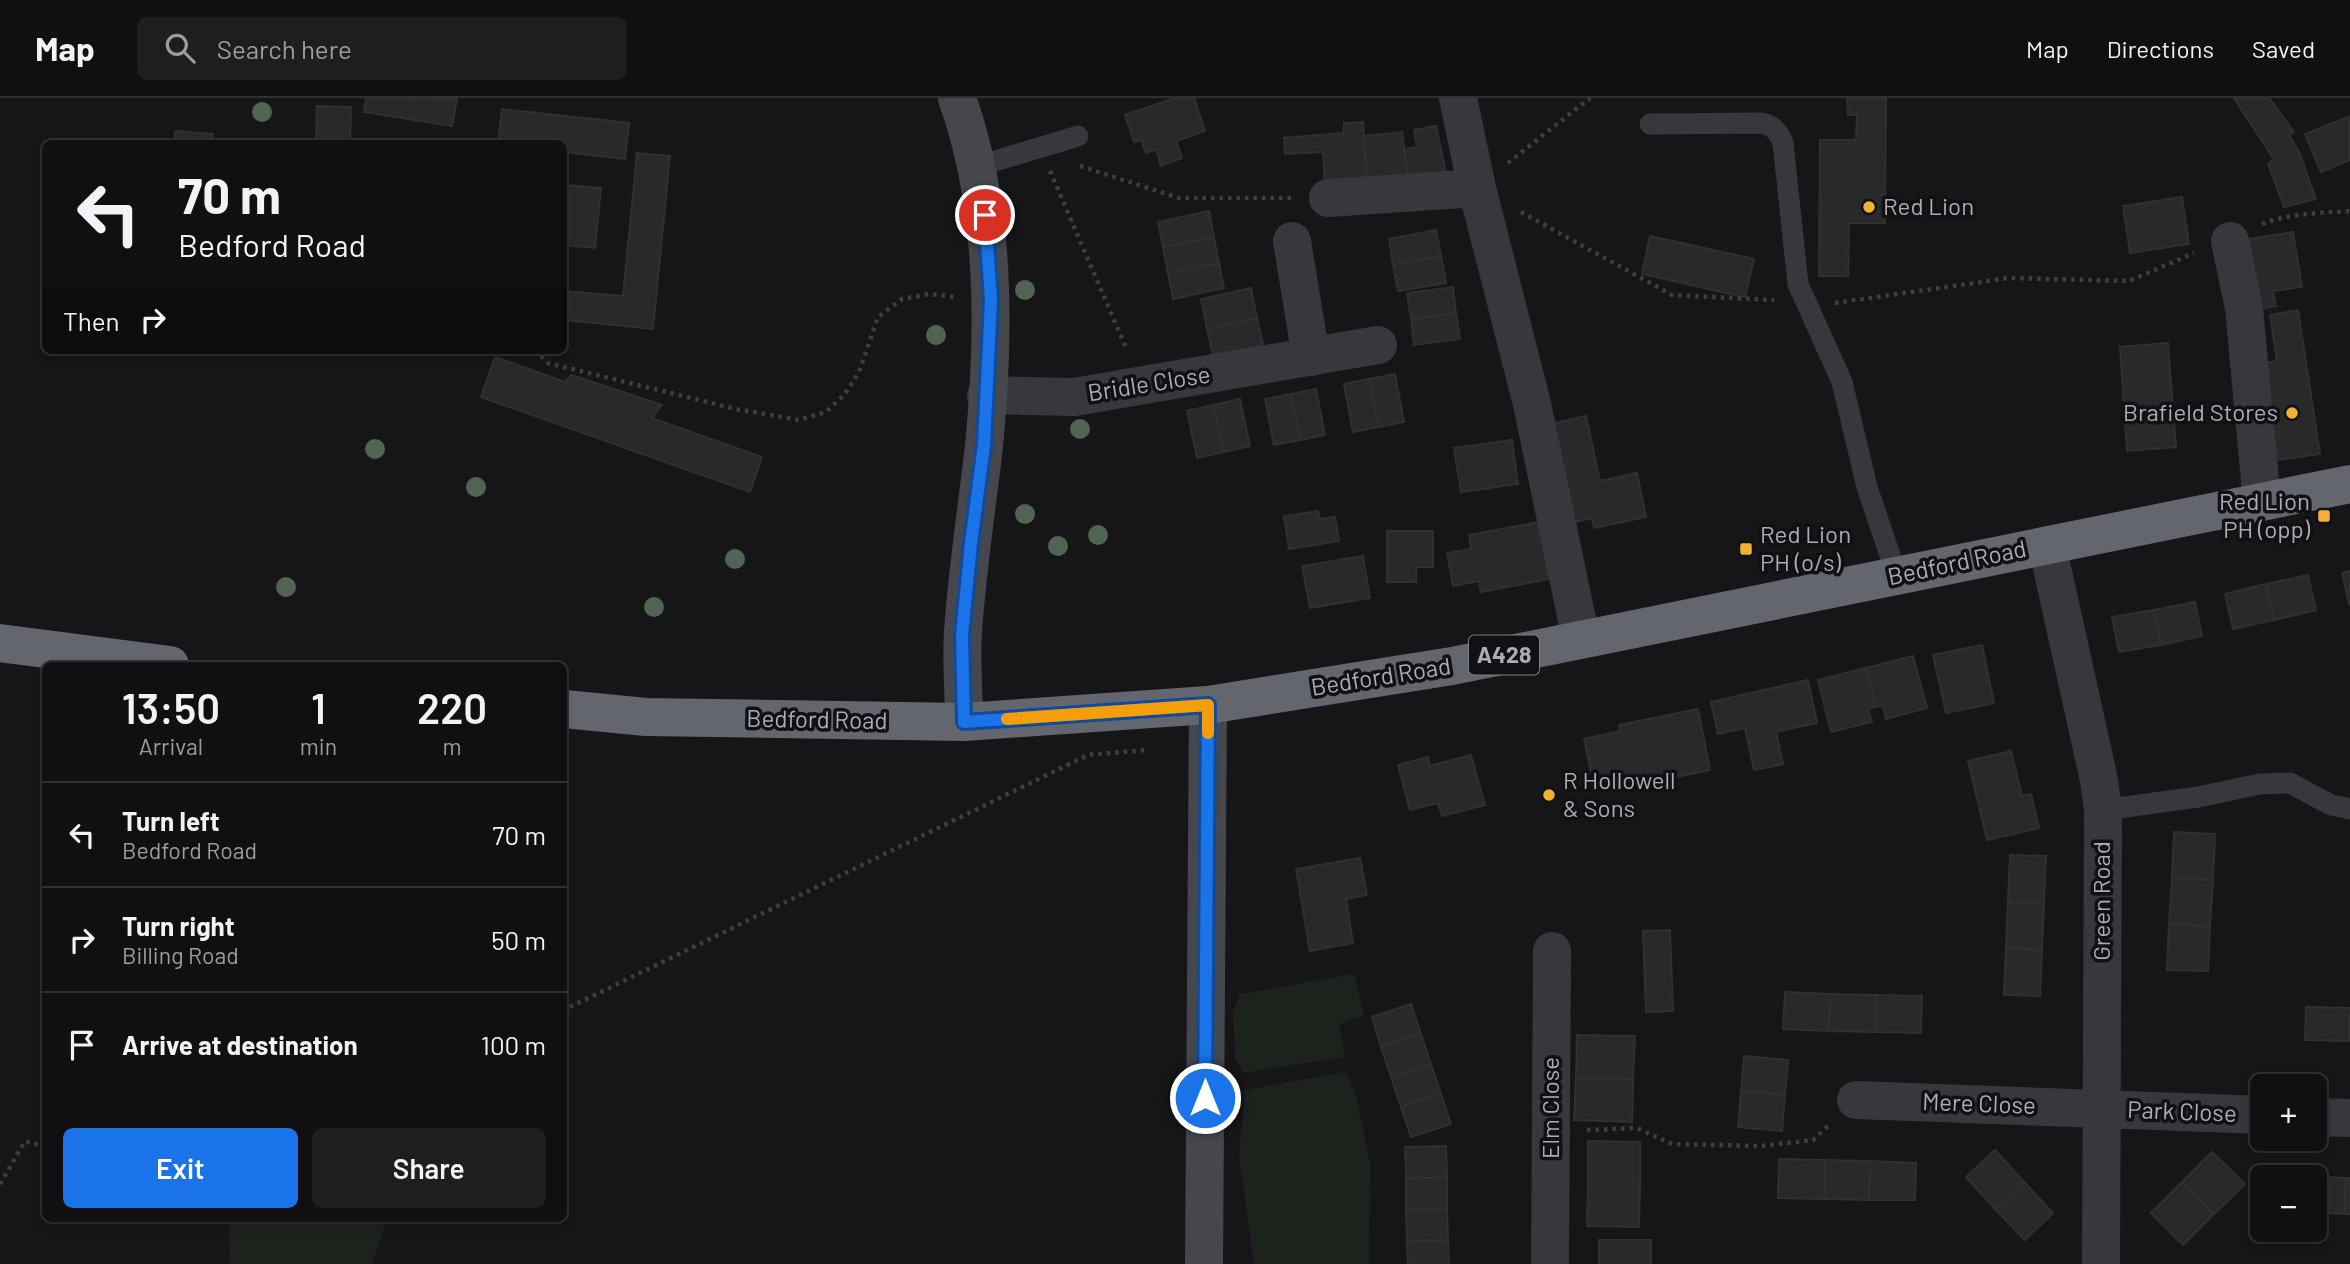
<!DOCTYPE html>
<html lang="en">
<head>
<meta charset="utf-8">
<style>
  body { margin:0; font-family:Barlow,sans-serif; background:#1e1e20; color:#f1f3f6; height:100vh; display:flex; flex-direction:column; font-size:26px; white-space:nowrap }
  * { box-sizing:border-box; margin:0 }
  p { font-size:23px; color:#9c9d9f }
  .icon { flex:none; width:38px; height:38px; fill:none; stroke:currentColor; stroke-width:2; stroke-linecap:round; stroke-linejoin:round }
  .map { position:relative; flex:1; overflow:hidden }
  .panel { position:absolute; left:42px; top:564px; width:525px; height:560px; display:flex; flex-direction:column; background:#101012; border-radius:10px; box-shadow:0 4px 10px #0003,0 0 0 2px #303032 }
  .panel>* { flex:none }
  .top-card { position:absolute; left:42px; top:42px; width:525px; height:214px; border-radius:10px; box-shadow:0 4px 10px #0003,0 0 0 2px #303032; background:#101012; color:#f1f3f6; overflow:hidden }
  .tools { position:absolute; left:2250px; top:976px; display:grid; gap:14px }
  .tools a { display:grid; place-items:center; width:77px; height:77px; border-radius:10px; background:#101012; box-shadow:0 4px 10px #0003,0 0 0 2px #303032; font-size:35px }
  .pin { position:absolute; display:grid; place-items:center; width:60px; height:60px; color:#fff; margin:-30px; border:4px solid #fff; border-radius:50%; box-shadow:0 2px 7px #0007 }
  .me { position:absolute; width:77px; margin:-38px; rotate:0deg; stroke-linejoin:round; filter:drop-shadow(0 0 5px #0008) }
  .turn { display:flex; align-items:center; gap:24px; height:147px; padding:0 21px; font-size:32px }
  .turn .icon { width:91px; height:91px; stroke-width:2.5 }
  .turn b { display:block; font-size:49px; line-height:60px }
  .then { display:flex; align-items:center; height:66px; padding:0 21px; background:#0003; gap:14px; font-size:26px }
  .eta { display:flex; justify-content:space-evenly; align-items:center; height:119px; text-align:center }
  .eta b { font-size:42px; font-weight:600; line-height:49px }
  .action { display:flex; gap:14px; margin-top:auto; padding:14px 21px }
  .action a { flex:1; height:80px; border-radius:10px; background:#1a73e8; color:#fff; font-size:28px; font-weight:600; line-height:80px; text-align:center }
  .action a+a { background:#1e1e20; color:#f1f3f6 }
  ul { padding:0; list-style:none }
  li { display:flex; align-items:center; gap:21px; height:105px; padding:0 21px; border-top:2px solid #303032 }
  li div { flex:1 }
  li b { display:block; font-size:26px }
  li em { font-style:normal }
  header { display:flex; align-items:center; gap:42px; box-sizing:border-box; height:98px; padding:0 35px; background:#101012; border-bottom:2px solid #303032 }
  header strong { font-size:33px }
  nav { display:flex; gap:38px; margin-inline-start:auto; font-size:24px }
  .search { width:490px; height:63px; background:#1e1e20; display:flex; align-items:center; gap:18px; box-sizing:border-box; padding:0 24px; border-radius:10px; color:#9c9d9f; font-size:26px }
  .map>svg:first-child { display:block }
  .green { fill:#1c231d }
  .building { fill:#29292c; stroke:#303034; stroke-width:2 }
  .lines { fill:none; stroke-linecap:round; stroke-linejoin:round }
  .path { stroke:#3d3f44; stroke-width:4.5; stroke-dasharray:3.5 5; stroke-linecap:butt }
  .lane { stroke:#37383d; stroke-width:21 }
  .street { stroke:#37383d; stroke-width:38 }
  .secondary { stroke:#45474d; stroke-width:38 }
  .highway { stroke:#63666e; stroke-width:38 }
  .tree { fill:#506452 }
  .route-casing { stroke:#114b97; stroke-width:18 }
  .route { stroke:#1a73e8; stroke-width:12 }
  .slow { stroke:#f59e0b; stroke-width:12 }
  .poi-dot { fill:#f2b134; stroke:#111113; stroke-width:2.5 }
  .labels { text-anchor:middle; stroke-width:7; stroke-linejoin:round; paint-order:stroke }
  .shield { fill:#111113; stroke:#7b7e86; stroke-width:2 }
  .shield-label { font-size:23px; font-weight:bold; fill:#a8adb8 }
  .poi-label { font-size:24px; fill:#a8adb8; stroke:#111113; text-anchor:start }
  .street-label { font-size:24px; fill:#a8adb8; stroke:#111113 }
</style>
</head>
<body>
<header>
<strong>Map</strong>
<div class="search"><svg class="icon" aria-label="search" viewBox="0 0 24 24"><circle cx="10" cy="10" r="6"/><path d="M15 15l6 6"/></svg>Search here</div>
<nav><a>Map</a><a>Directions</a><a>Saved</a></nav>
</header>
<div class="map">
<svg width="2350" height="1166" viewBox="0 0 2350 1166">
  <rect width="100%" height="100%" fill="#161618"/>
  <path class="green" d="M1354,876L1364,917L1339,926L1345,959L1243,975L1235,961L1233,914L1240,896Z
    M1344,974L1349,980L1357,1002L1370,1066L1369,1166H1254L1239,1058L1245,992Z
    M229,1120H388L372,1166H230Z"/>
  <path class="building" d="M366,0L457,1L452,28L364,14Z
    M1175,0H1194L1205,33L1176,43L1182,60L1161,68L1156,51L1146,55L1141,42L1134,44L1125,17Z
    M1847,0H1886L1885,125H1849L1848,178H1819L1820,42H1856L1857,17H1848Z
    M2234,0H2269L2294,34L2289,37L2299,54L2316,101L2284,109L2268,66L2274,62Z
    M317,8L351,9L350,46H316Z
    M502,11L629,25L625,61L564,54V46H498Z
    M2350,18V62L2321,74L2305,36Z
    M1363,24L1367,84L1325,87L1323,54L1285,56L1284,40L1344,35V25Z
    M1436,28L1446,75L1408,80L1404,51L1417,49L1414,32Z
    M175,33L213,36V46H174Z
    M1402,34L1408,80L1367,84L1364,38Z
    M637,55L670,58L653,231L564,222V193L623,198Z
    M564,87L601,90L595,150L564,147Z
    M2182,99L2189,146L2130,155L2123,108Z
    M1209,113L1214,139L1163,149L1158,124Z
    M1436,132L1441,158L1393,167L1389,141Z
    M2293,134L2302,189L2273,193L2276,208L2260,211L2249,141Z
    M1650,138L1754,161L1745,199L1642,176Z
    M1214,139L1219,165L1168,175L1163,149Z
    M1441,158L1446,185L1398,193L1393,167Z
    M1219,165L1224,190L1173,201L1168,175Z
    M1453,189L1456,215L1411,221L1407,195Z
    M1251,190L1257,220L1207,231L1201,201Z
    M2298,212L2320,356L2277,362L2263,265L2277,263L2270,217Z
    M1456,215L1460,241L1414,247L1411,221Z
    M1257,220L1264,250L1214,261L1207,231Z
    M2168,245L2176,349L2127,353L2120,249Z
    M495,259L565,284L571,277L662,307L652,320L762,359L750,394L481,299Z
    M1395,276L1404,324L1379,329L1369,281Z
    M1369,281L1379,329L1353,334L1344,286Z
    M1316,291L1325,337L1300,342L1291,296Z
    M1291,296L1300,342L1274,347L1265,301Z
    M1240,301L1250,348L1224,354L1213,307Z
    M1213,307L1224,354L1197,360L1187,313Z
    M1586,318L1600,383L1637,375L1646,419L1594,430L1592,420L1570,425L1549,326Z
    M1512,342L1518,386L1461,394L1454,350Z
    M1318,413L1320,421L1335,419L1339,443L1289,451L1284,418Z
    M1539,424L1549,481L1481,494L1479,483L1453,488L1447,455L1471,451L1469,437Z
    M1387,433H1433V469H1416V484H1387Z
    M1363,458L1370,500L1310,510L1302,468Z
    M2350,473V506H2349L2342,475Z
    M2308,477L2316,512L2274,522L2266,486Z
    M2266,486L2274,522L2233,531L2225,496Z
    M2195,504L2202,538L2161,547L2154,512Z
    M2154,512L2161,547L2119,554L2112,519Z
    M1982,547L1994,605L1946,615L1933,557Z
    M1913,558L1927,610L1886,621L1883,608L1876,609L1866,570Z
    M1866,570L1876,609L1868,611L1872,624L1831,634L1818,582Z
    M1808,582L1817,625L1776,634L1783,666L1754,672L1745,630L1718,636L1711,604Z
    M1698,611L1710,672L1633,688L1632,681L1594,688L1584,641L1620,633L1619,627Z
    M2011,653L2022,698L2031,696L2039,730L1987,742L1968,663Z
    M1471,657L1485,707L1442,718L1438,705L1410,712L1398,667L1428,659L1430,668Z
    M2174,734L2215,736L2213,782L2172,780Z
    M2010,757L2046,758L2044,805L2008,804Z
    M1360,760L1367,797L1346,801L1353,845L1310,853L1296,771Z
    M2172,780L2213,782L2210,828L2169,826Z
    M2008,804L2044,805L2042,852L2006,850Z
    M2169,826L2210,828L2208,873L2167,872Z
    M1670,832L1673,913L1646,914L1643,833Z
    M2006,850L2042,852L2040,898L2004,897Z
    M1785,894L1830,896L1829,933L1783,931Z
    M1830,896L1876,897L1875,934L1829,933Z
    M1876,897L1922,898L1921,935L1875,934Z
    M1411,906L1421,936L1381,949L1372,919Z
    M2306,909L2350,910V943L2305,942Z
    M1421,936L1431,966L1391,979L1381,949Z
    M1577,937L1635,938L1633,981L1576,980Z
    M1744,958L1788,962L1785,997L1741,993Z
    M1431,966L1441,996L1401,1009L1391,979Z
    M1576,980L1633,981L1632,1024L1574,1022Z
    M1741,993L1785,997L1782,1033L1738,1029Z
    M1441,996L1451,1026L1411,1039L1401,1009Z
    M1588,1043L1640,1044V1086H1588Z
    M1446,1048L1447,1079L1406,1081L1405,1049Z
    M1995,1052L2024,1084L1995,1111L1966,1079Z
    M2212,1054L2245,1086L2214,1116L2182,1084Z
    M1779,1061L1825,1062L1824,1101L1778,1100Z
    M1825,1062L1870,1063L1869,1102L1824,1101Z
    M1870,1063L1916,1065L1915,1102H1869Z
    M2300,1078L2346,1080L2344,1116L2315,1114V1080H2300Z
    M1447,1079V1111L1406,1112V1081Z
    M2346,1080H2350V1116H2344Z
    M2024,1084L2053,1115L2025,1142L1995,1111Z
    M2182,1084L2214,1116L2183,1147L2151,1115Z
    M1588,1086H1640L1639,1129L1587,1128Z
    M1447,1111L1448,1142L1407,1143L1406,1112Z
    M1448,1142L1449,1166H1408L1407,1143Z
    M1599,1142H1651V1166H1599Z"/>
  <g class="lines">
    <path class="path" d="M1508,65L1590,0
      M1080,68L1179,100H1291
      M1050,73L1127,252
      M1521,114L1672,197L1774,202
      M2262,126C2290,115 2321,115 2350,113
      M1835,205L2009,180L2129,183L2194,155
      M535,252L548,265L736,311L799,322L826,314L845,296L859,274L878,219L902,201L930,196L955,199
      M564,915L568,910L1088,657L1146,652
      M1587,1032L1637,1030L1672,1046L1761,1048L1813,1042L1830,1026
      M0,1086L25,1043L46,1049"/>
    <path class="lane" d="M1650,26L1760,25C1773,27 1778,33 1783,45L1798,186L1842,284L1867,389L1897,478
      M975,69L1078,38
      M2103,712L2198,699L2260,686L2290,685L2331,707L2350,711"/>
    <path class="street" d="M1458,0L1477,90L1532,306L1581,541
      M1328,100L1477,90
      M1292,143L1311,259
      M2230,143L2244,210L2262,404
      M986,297L1074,299L1378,247
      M2047,447L2099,682L2103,712L2101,1166
      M1856,1002L2263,1017
      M2315,1019L2350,1020
      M1550,1166L1552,853"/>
    <path class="secondary" d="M957,0C996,109 995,234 984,348C977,410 967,472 963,534C961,564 964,595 964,624
      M1204,1166L1208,607"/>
    <path class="highway" d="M0,545L170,567
      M564,611L646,619L964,624L1208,607L1452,568L2350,386"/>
  </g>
  <g class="tree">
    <circle cx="262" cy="14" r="10"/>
    <circle cx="1025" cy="192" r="10"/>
    <circle cx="936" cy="237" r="10"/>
    <circle cx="1080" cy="331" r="10"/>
    <circle cx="375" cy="351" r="10"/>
    <circle cx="476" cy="389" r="10"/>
    <circle cx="1025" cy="416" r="10"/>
    <circle cx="1098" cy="437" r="10"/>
    <circle cx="1058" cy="448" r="10"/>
    <circle cx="735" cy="461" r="10"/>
    <circle cx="286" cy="489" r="10"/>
    <circle cx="654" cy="509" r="10"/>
  </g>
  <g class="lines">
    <g class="route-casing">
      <path id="route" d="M985,117L991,202L984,347L971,445L962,537L964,624L1208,607L1205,1000"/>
    </g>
    <use href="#route" class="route"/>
    <path class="slow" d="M1007,621L1208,607V635"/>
  </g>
  <g class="poi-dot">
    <circle cx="1869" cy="109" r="7"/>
    <circle cx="2292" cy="315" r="7"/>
    <rect x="2317" y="411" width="14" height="14" rx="3.5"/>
    <rect x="1739" y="444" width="14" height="14" rx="3.5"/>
    <circle cx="1549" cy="697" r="7"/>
  </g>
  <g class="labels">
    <rect class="shield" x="1469" y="537.5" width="70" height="39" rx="5"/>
    <g class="shield-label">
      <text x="1504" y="565">A428</text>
    </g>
    <g class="poi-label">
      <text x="1883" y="117">Red Lion</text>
      <text x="2278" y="323" text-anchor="end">Brafield Stores</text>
      <text x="2310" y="412" text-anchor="end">Red Lion<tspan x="2310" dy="28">PH (opp)</tspan></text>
      <text x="1760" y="445">Red Lion<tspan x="1760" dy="28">PH (o/s)</tspan></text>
      <text x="1563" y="691">R Hollowell<tspan x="1563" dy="28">&amp; Sons</tspan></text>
    </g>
    <g class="street-label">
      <text transform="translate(1149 286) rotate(-9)" y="8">Bridle Close</text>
      <text transform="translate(1957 465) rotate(-12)" y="8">Bedford Road</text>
      <text transform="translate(1381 579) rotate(-9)" y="8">Bedford Road</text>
      <text transform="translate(817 622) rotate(1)" y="8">Bedford Road</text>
      <text transform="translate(2102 803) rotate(-90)" y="8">Green Road</text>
      <text transform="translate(1979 1006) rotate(2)" y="8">Mere Close</text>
      <text transform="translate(1551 1010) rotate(-90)" y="8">Elm Close</text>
      <text transform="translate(2182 1014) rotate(2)" y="8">Park Close</text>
    </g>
  </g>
</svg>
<div class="tools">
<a>+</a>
<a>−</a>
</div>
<div class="pin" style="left:985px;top:117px;background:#d93025"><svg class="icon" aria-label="arrive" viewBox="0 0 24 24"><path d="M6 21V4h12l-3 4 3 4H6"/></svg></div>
<svg class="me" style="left:1205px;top:1000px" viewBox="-20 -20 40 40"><circle r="17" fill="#1a73e8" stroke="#fff" stroke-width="3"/><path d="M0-11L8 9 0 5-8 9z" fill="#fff"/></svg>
<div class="top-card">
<div class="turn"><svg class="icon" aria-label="left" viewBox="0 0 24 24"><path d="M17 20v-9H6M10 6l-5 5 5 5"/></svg><div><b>70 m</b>Bedford Road</div></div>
<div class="then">Then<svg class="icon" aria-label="right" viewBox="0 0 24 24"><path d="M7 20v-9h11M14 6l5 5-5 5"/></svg></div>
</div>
<section class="panel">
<div class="eta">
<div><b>13:50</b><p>Arrival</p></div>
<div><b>1</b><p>min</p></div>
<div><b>220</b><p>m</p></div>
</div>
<ul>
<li><svg class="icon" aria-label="left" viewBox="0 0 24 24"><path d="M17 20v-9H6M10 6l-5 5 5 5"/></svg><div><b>Turn left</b><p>Bedford Road</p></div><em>70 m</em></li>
<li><svg class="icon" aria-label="right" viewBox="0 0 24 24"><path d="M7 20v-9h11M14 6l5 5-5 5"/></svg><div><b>Turn right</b><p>Billing Road</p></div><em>50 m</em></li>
<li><svg class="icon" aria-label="arrive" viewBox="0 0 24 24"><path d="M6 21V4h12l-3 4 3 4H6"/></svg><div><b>Arrive at destination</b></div><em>100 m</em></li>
</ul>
<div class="action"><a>Exit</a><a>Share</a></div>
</section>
</div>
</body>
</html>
